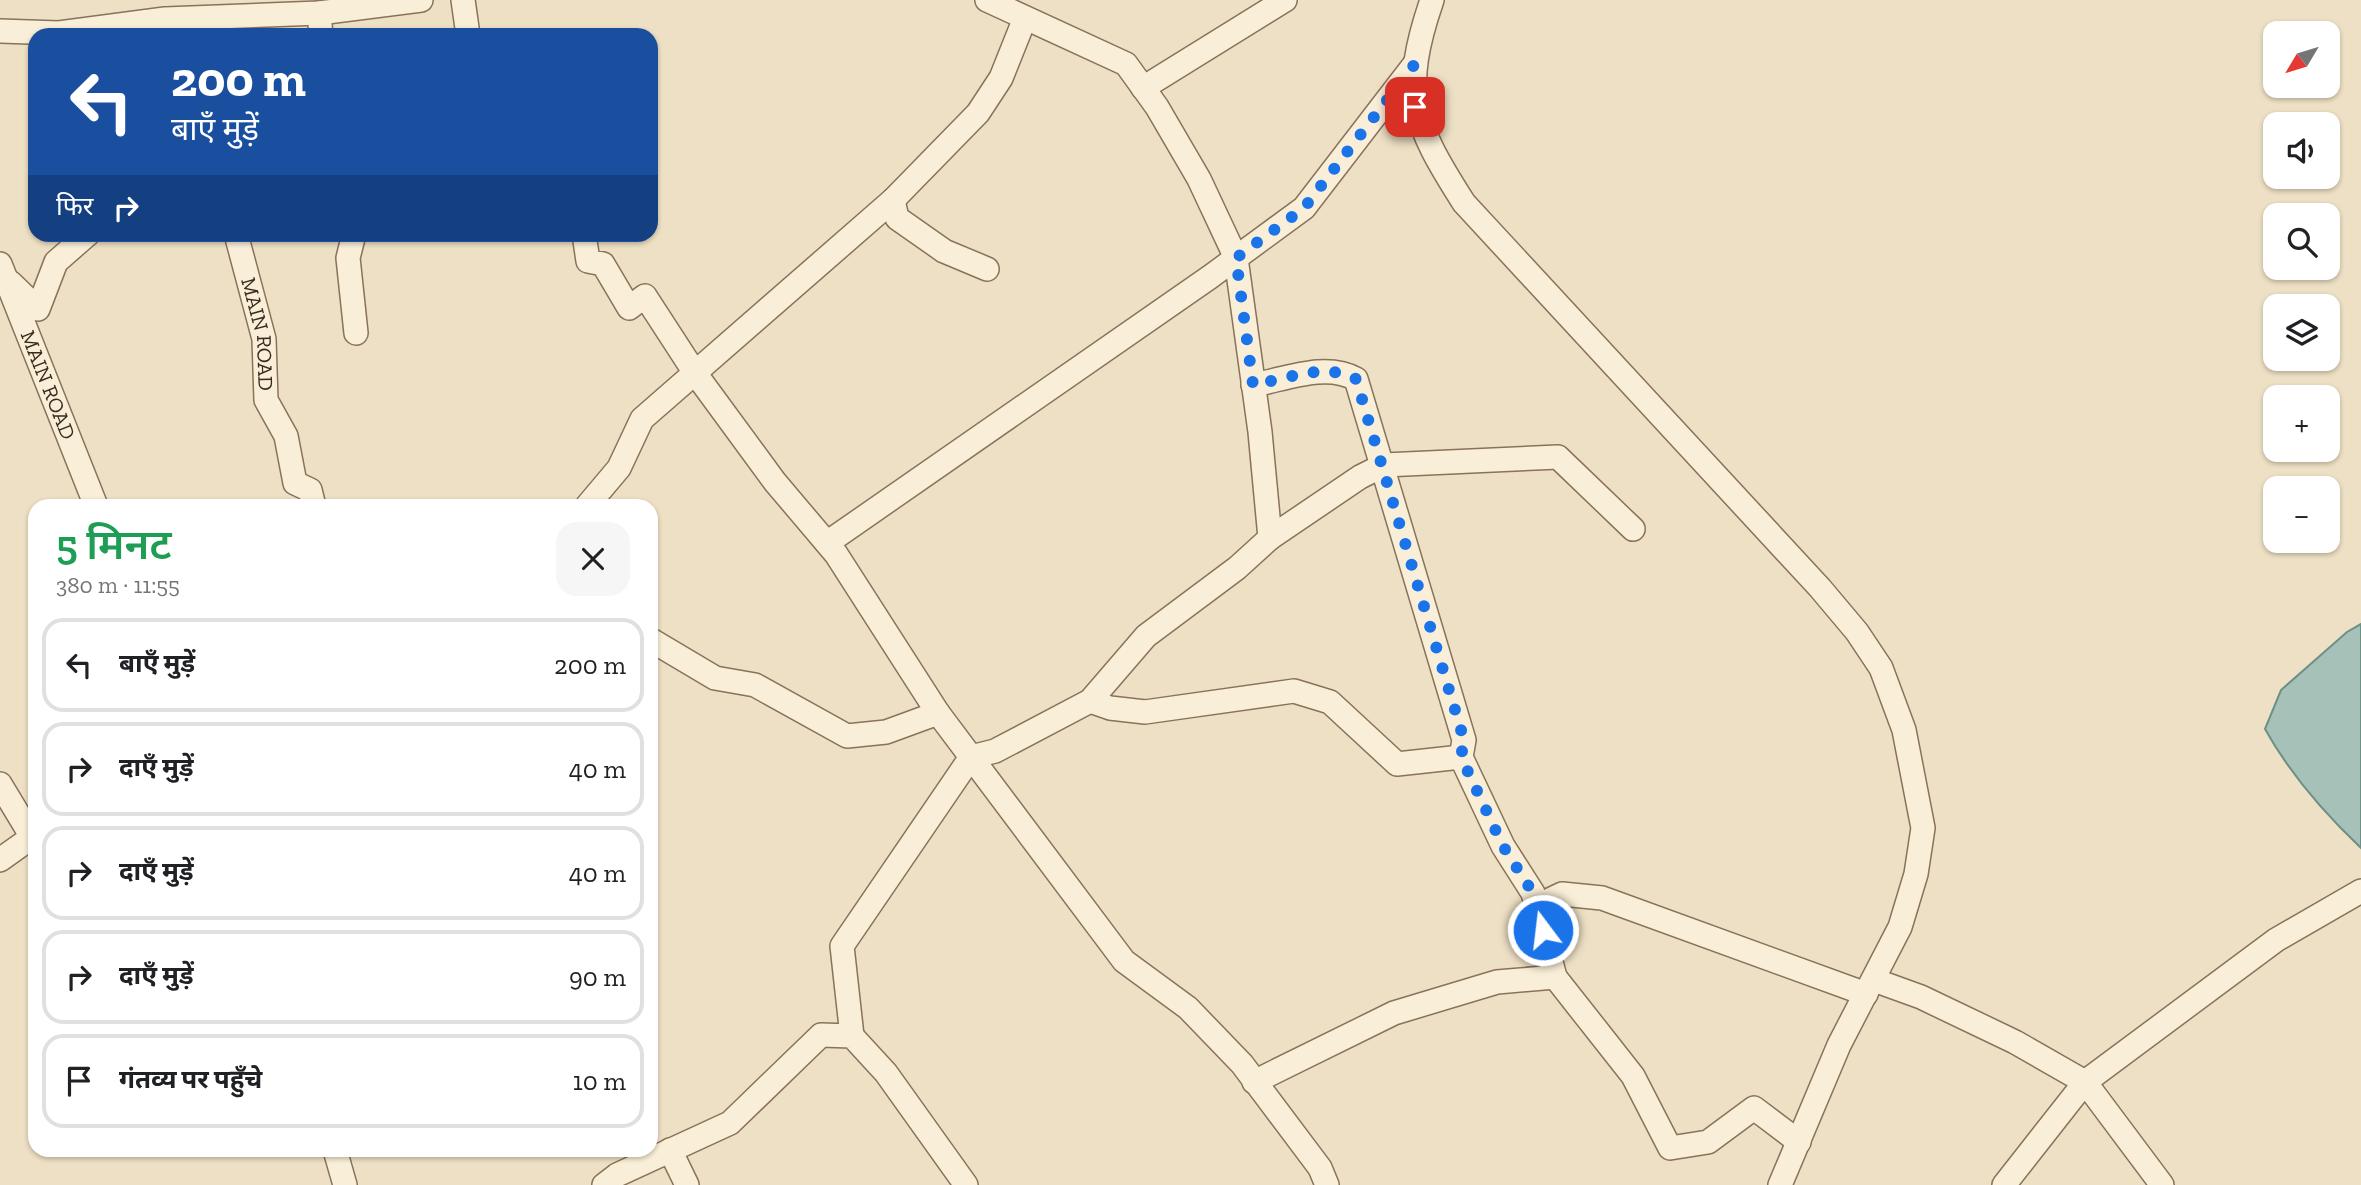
<!DOCTYPE html>
<html lang="hi">
<head>
<meta charset="utf-8">
<style>
  body { margin:0; font-family:"Zilla Slab","Noto Sans Devanagari",serif; background:#f6f6f6; color:#202124; height:100vh; display:flex; flex-direction:column; font-size:26px; white-space:nowrap }
  * { box-sizing:border-box; margin:0 }
  p { font-size:23px; color:#757577 }
  .icon { flex:none; width:38px; height:38px; fill:none; stroke:currentColor; stroke-width:2; stroke-linecap:round; stroke-linejoin:round }
  .map { position:relative; flex:1; overflow:hidden }
  .panel { position:absolute; left:28px; top:499px; width:630px; height:658px; display:flex; flex-direction:column; background:#fff; border-radius:21px; box-shadow:0 2px 5px #0004 }
  .panel>* { flex:none }
  .hud { position:absolute; left:28px; top:28px; width:630px; height:214px; border-radius:21px; box-shadow:0 2px 5px #0004; background:#1a4fa0; color:#fff; overflow:hidden }
  .needle { width:46px; rotate:232deg }
  .buttons { position:absolute; left:2263px; top:21px; display:grid; gap:14px }
  .buttons a { display:grid; place-items:center; width:77px; height:77px; border-radius:14px; background:#fff; box-shadow:0 2px 5px #0004; font-size:35px }
  .pin { position:absolute; display:grid; place-items:center; width:60px; height:60px; color:#fff; margin:-30px; border-radius:14px; box-shadow:0 4px 10px #0006 }
  .me { position:absolute; width:77px; margin:-38px; rotate:345deg; stroke-linejoin:round; filter:drop-shadow(0 0 5px #0008) }
  .turn { display:flex; align-items:center; gap:24px; height:147px; padding:0 28px; font-size:32px }
  .turn .icon { width:91px; height:91px; stroke-width:2.5 }
  .turn b { display:block; font-size:49px; line-height:60px }
  .then { display:flex; align-items:center; height:66px; padding:0 28px; background:#0003; gap:14px; font-size:26px }
  .round { display:grid; place-items:center; flex:none; width:74px; height:74px; border-radius:21px; background:#f6f6f6 }
  .head { display:flex; align-items:center; justify-content:space-between; height:119px; padding:0 28px }
  h1 { font-size:42px; font-weight:600; line-height:52px; color:#1e9e55 }
  ul { padding:0; list-style:none }
  li { display:flex; align-items:center; gap:21px; height:94px; margin:0 14px 10px; padding:0 14px; border:4px solid #e0e0e0; border-radius:21px }
  li div { flex:1 }
  li b { display:block; font-size:26px }
  li em { font-style:normal }
  .map>svg:first-child { display:block }
  .water { fill:#a6c1b8; stroke:#6d9086; stroke-width:2 }
  .lines { fill:none; stroke-linecap:round; stroke-linejoin:round }
  .minor-casing { stroke:#89725a; stroke-width:26 }
  .minor { stroke:#f9eed7; stroke-width:23 }
  .route { stroke:#1a73e8; stroke-width:12; stroke-dasharray:0 21.6 }
  .labels { text-anchor:middle; stroke-width:7; stroke-linejoin:round; paint-order:stroke }
  .street-label { font-size:21px; fill:#392a1e; stroke:#f5ebd4 }
</style>
</head>
<body>
<div class="map">
<svg width="2361" height="1185" viewBox="0 0 2361 1185">
  <rect width="100%" height="100%" fill="#eee0c4"/>
  <path class="water" d="M2361,624V848C2323,812 2290,774 2265,729L2281,690L2347,632Z"/>
  <g class="lines">
    <g class="minor-casing">
      <g id="minor">
        <path d="M463,0L468,35"/>
        <path d="M1432,0C1400,93 1413,123 1464,203L1820,588L1857,632L1881,668L1904,730L1923,828L1916,874L1900,927L1839,1045L1780,1185"/>
        <path d="M319,13L321,35"/>
        <path d="M0,31L59,33L165,19L319,13L421,0"/>
        <path d="M1143,88L1285,0"/>
        <path d="M893,200L897,218L944,251L987,269"/>
        <path id="s1" d="M236,234L264,339L266,400L286,436L295,483L310,490L314,506"/>
        <path d="M354,234L348,258L356,333"/>
        <path d="M584,234L588,261L603,264L629,308L645,296L695,373L775,482L836,554L938,713L1124,961L1188,1008L1242,1064L1320,1168L1327,1185"/>
        <path id="s2" d="M0,264L96,506"/>
        <path d="M11,283L38,309L56,262L88,234"/>
        <path d="M1253,385C1286,379 1326,362 1356,379L1464,740L1461,757L1503,846L1533,893L1555,977L1497,982L1394,1013L1254,1082"/>
        <path d="M587,506L619,468L642,419L893,200L978,113L1001,78L1025,18"/>
        <path d="M1270,538L1360,477L1384,465L1558,457L1633,529"/>
        <path d="M827,543L1210,277L1304,208L1414,65"/>
        <path d="M651,640L715,678L755,685L847,736L886,732L938,713"/>
        <path d="M1090,701L1110,708L1145,712L1294,691L1330,702L1397,764L1461,757"/>
        <path d="M0,784L32,837"/>
        <path d="M0,860L35,835"/>
        <path d="M1537,906L1562,894L1602,898L1866,994"/>
        <path d="M1555,977L1633,1076L1670,1148L1708,1142L1754,1108L1799,1142"/>
        <path d="M1874,980L1921,997L2015,1042L2085,1082L2162,1185"/>
        <path d="M852,1036L842,946L971,757L995,751L1090,701L1146,636L1237,568L1270,538L1260,432L1236,258L1199,179L1157,107L1126,64L987,0"/>
        <path d="M335,1150L345,1185"/>
        <path d="M670,1150L687,1185"/>
        <path d="M604,1185L617,1175L730,1123L821,1035L852,1036L886,1073L966,1185"/>
        <path d="M2004,1185L2085,1082L2276,940L2361,891"/>
      </g>
    </g>
    <use href="#minor" class="minor"/>
  </g>
  <g class="lines">
    <path class="route" d="M1415,107L1414,65L1304,208L1236,258L1253,385C1286,379 1326,362 1356,379L1464,740L1461,757L1503,846L1533,893L1543,930"/>
  </g>
  <g class="labels">
    <g class="street-label">
      <text dy="7" stroke="none"><textPath href="#s1" startOffset="103">MAIN ROAD</textPath></text>
      <text dy="7" stroke="none"><textPath href="#s2" startOffset="130">MAIN ROAD</textPath></text>
    </g>
  </g>
</svg>
<div class="buttons">
<a><svg class="needle" viewBox="-14 -14 28 28"><path d="M0-13l5 13h-10z" fill="#e53935"/><path d="M0 13l5-13h-10z" fill="#757577"/></svg></a>
<a><svg class="icon" aria-label="sound" viewBox="0 0 24 24"><path d="M4 9h4l5-4v14l-5-4H4zM17 9q2 3 0 6"/></svg></a>
<a><svg class="icon" aria-label="search" viewBox="0 0 24 24"><circle cx="10" cy="10" r="6"/><path d="M15 15l6 6"/></svg></a>
<a><svg class="icon" aria-label="layers" viewBox="0 0 24 24"><path d="M12 4l9 5-9 5-9-5zM3 14l9 5 9-5"/></svg></a>
<a>+</a>
<a>−</a>
</div>
<div class="pin" style="left:1415px;top:107px;background:#d93025"><svg class="icon" aria-label="arrive" viewBox="0 0 24 24"><path d="M6 21V4h12l-3 4 3 4H6"/></svg></div>
<svg class="me" style="left:1543px;top:930px" viewBox="-20 -20 40 40"><circle r="17" fill="#1a73e8" stroke="#fff" stroke-width="3"/><path d="M0-11L8 9 0 5-8 9z" fill="#fff"/></svg>
<div class="hud">
<div class="turn"><svg class="icon" aria-label="left" viewBox="0 0 24 24"><path d="M17 20v-9H6M10 6l-5 5 5 5"/></svg><div><b>200 m</b>बाएँ मुड़ें</div></div>
<div class="then">फिर<svg class="icon" aria-label="right" viewBox="0 0 24 24"><path d="M7 20v-9h11M14 6l5 5-5 5"/></svg></div>
</div>
<section class="panel">
<div class="head"><div><h1>5 मिनट</h1><p>380 m · 11:55</p></div><a class="round"><svg class="icon" aria-label="close" viewBox="0 0 24 24"><path d="M6 6l12 12M18 6L6 18"/></svg></a></div>
<ul>
<li><svg class="icon" aria-label="left" viewBox="0 0 24 24"><path d="M17 20v-9H6M10 6l-5 5 5 5"/></svg><div><b>बाएँ मुड़ें</b></div><em>200 m</em></li>
<li><svg class="icon" aria-label="right" viewBox="0 0 24 24"><path d="M7 20v-9h11M14 6l5 5-5 5"/></svg><div><b>दाएँ मुड़ें</b></div><em>40 m</em></li>
<li><svg class="icon" aria-label="right" viewBox="0 0 24 24"><path d="M7 20v-9h11M14 6l5 5-5 5"/></svg><div><b>दाएँ मुड़ें</b></div><em>40 m</em></li>
<li><svg class="icon" aria-label="right" viewBox="0 0 24 24"><path d="M7 20v-9h11M14 6l5 5-5 5"/></svg><div><b>दाएँ मुड़ें</b></div><em>90 m</em></li>
<li><svg class="icon" aria-label="arrive" viewBox="0 0 24 24"><path d="M6 21V4h12l-3 4 3 4H6"/></svg><div><b>गंतव्य पर पहुँचे</b></div><em>10 m</em></li>
</ul>
</section>
</div>
</body>
</html>
